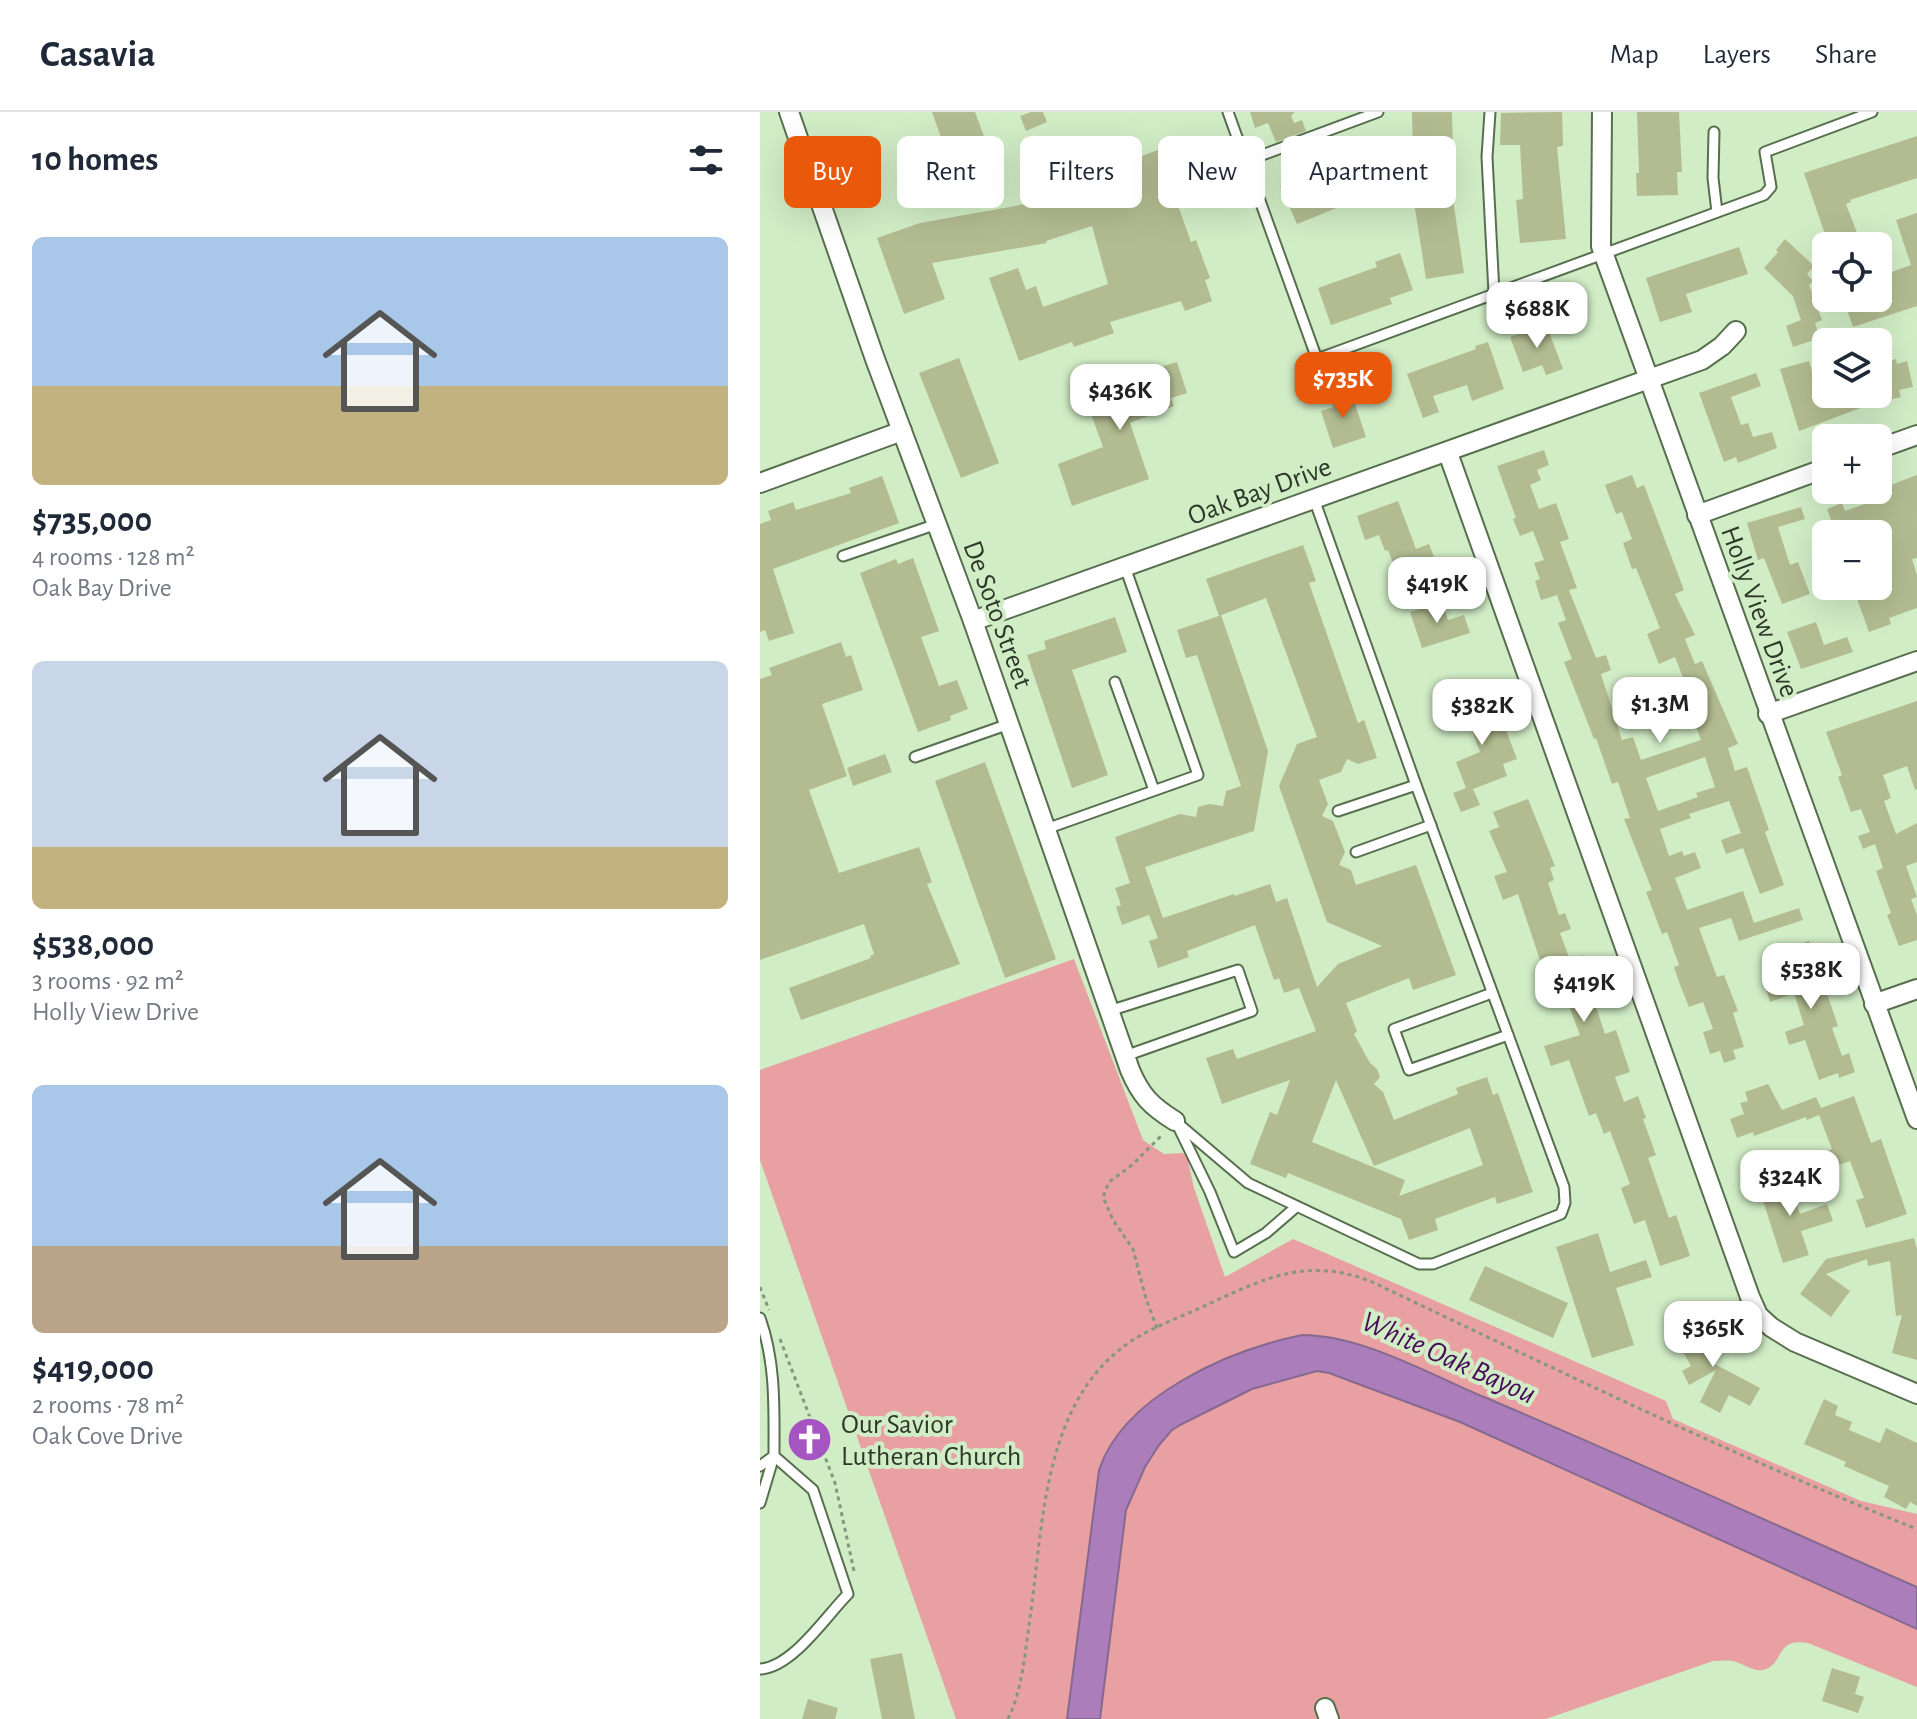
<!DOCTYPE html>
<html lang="en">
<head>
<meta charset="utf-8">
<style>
  body { margin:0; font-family:"Alegreya Sans",sans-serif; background:#f2f2f3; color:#1f2937; height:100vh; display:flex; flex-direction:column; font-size:30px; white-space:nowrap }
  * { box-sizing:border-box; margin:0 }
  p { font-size:26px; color:#747a83 }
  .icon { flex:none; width:44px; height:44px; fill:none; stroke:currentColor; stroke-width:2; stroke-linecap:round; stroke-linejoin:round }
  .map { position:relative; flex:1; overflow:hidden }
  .details { display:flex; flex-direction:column; background:#fff; width:760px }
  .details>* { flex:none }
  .top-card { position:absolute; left:24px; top:24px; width:760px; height:72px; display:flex; gap:16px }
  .fabs { position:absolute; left:1052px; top:120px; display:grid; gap:16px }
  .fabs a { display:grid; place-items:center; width:80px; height:80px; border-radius:12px; background:#fff; box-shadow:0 8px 32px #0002; font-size:40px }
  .price { position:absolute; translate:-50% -68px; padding:0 18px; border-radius:16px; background:#fff; color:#222; font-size:26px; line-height:52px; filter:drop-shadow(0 2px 4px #0008) }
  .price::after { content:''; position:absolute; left:50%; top:48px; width:24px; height:18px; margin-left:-12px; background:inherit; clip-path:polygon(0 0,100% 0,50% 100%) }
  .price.current { background:#ea580c; color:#fff }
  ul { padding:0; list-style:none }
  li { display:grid; align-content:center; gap:16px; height:424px; padding:0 32px }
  li span { display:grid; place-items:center; height:248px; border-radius:12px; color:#555 }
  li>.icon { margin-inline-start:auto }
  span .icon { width:144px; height:144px; fill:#fffc; stroke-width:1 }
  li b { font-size:34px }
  h2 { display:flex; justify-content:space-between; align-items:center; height:96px; padding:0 32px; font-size:34px }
  .tag { padding:0 28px; border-radius:12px; background:#fff; box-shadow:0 8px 32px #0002; font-size:28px; line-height:72px }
  .tag.current { background:#ea580c; color:#fff }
  header { display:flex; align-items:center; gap:48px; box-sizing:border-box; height:112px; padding:0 40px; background:#fff; border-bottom:2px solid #e0e1e3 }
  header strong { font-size:38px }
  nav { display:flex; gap:44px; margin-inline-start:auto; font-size:28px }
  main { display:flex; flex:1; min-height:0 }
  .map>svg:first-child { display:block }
  .green { fill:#e8a0a2 }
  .water { fill:#ab7ebb; stroke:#85698f; stroke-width:2 }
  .building { fill:#b3bc91; fill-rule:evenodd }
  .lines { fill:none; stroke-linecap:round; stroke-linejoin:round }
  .service-casing { stroke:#576f4e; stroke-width:13 }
  .minor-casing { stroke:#576f4e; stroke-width:22 }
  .path { stroke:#84987c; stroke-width:3; stroke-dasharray:4 4; stroke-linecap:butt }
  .service { stroke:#fff; stroke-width:9 }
  .minor { stroke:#fff; stroke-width:18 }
  .labels { text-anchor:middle; stroke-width:8; stroke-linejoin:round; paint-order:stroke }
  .street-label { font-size:28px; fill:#2d3829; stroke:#d1edc6 }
  .poi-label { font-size:28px; fill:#2d3829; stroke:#d1edc6; text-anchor:start }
  .water-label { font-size:30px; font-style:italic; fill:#480d5a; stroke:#d1edc6 }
</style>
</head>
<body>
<header>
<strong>Casavia</strong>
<nav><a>Map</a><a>Layers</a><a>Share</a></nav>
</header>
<main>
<section class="details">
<h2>10 homes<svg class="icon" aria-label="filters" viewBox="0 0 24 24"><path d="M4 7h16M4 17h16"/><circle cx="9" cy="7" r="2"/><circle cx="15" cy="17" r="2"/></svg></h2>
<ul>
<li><span style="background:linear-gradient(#a9c7e8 60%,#c2b280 0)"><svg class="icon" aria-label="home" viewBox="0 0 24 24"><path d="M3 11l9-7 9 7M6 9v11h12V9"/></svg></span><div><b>$735,000</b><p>4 rooms · 128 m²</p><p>Oak Bay Drive</p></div></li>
<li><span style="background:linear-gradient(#c9d6e8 75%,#c2b280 0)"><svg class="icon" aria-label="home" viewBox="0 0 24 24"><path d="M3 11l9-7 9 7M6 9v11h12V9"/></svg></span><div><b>$538,000</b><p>3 rooms · 92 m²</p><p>Holly View Drive</p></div></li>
<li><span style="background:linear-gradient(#a9c7e8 65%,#b9a48a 0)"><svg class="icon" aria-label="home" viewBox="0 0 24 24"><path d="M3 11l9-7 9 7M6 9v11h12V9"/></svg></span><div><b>$419,000</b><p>2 rooms · 78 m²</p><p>Oak Cove Drive</p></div></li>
</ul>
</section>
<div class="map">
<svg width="1157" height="1607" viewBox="0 0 1157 1607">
  <rect width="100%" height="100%" fill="#d1edc6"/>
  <path class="green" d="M314 847 383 1028 404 1042 422 1041 427 1044 434 1076 465 1165 533 1127 906 1289 913 1307 1101 1389 1157 1402V1575L1048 1531C1014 1525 1025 1553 1003 1558 993 1560 982 1551 973 1549 966 1548 960 1549 953 1549L786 1607H196L0 1048V958Z"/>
  <path class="water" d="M542 1223C602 1223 669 1262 724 1285 869 1346 1013 1412 1157 1475V1517L700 1310 569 1261 557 1259 492 1277 422 1312 412 1318 399 1333 385 1355 366 1398 340 1607H307L339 1358C364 1283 470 1238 542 1223Z"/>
  <g class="building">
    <path d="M172 0H215L229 38 190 51Z"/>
    <path d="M271 0H283L287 10 266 19 260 4Z"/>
    <path d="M490 0H535L531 4 534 11 542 8 546 19 516 30 508 11 495 16Z"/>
    <path d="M652 0H692L693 41H686L704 161 666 167 654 90Z"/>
    <path d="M802 0 803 34 797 35 806 127 760 131 756 88 763 87 760 33H740L741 1Z"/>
    <path d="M877 0H919L922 60H917L918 83 877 84 876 61H879Z"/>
    <path d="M1157 24V66L1090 88 1091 90 1086 92 1102 134H1069L1044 61Z"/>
    <path d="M627 31 643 69 537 112 520 74Z"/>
    <path d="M398 38 402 48 407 47 422 86 416 88 431 130 436 128 450 166 445 168 452 189 425 199 421 189 350 210 354 221 314 235 312 230 259 249 229 166 258 156 266 178 276 174 283 195 348 172 332 114 286 129 287 131 172 151 185 187 144 202 117 126 160 111 288 88 286 82 374 55 371 48Z"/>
    <path d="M1157 101V194L1093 215 1083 186H1118V165L1151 153 1136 108Z"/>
    <path d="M1025 127 1054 154 1047 162 1053 169 1049 173 1062 208 1055 211 1060 226 1033 235 1026 214 1041 208 1033 184 1004 156 1018 140 1016 138Z"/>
    <path d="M979 135 988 162 926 182 932 200 900 210 886 166Z"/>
    <path d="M640 141 653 178 630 186 632 192 571 213 558 176 617 155 615 150Z"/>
    <path d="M786 212 803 257 786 263 782 253 763 260 750 225Z"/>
    <path d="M728 230 744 277 712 289 707 273 673 284 679 300 663 306 647 262 716 237 715 234Z"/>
    <path d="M199 246 239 351 201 366 159 261Z"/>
    <path d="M1136 247 1137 252 1147 249 1153 275 1139 278 1141 285 1106 294 1039 319 1020 257 1049 249 1059 282H1124L1118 252Z"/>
    <path d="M417 250 427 281 411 286 414 294 370 311 389 367 312 394 298 352 343 335 323 280 376 260 377 262Z"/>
    <path d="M996 261 1001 274 971 285 981 313 988 311 993 325 1012 320 1017 336 978 351 976 345 964 350 939 281Z"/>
    <path d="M590 277 606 325 573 336 561 299 574 295 570 283Z"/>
    <path d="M784 338 789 353 777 358 781 368 770 373 779 397 796 391 809 427 800 430 817 476 809 478 836 546 846 543 851 558 841 562 862 628 873 625 881 648 941 628 932 604 937 602 915 545 899 552 887 522 900 516 876 456 872 457 863 431 872 427 862 400 856 402 845 373 872 363 877 376 884 373 924 478 915 482 935 523 925 527 935 552 942 549 978 632 968 636 975 659 987 655 1009 718 1005 720 1024 773 1000 782 983 736 966 742 961 728 981 721 969 689 929 702 931 706 900 717 909 744 922 739 924 744 935 740 941 756 915 766 927 798 983 779 994 811 1039 796 1043 808 979 829 971 806 939 816 957 865 964 863 978 899 973 901 984 935 973 938 976 947 964 951 960 939 950 942 943 920 953 917 943 890 929 895 919 870 914 855 919 853 907 820 902 822 886 780 892 778 864 707 870 706 858 670 852 672 836 626 834 627 804 550 812 547 798 511 806 508 797 483 781 488 775 469 780 467 774 451 784 448 773 419 760 424 753 407 756 406 737 354ZM945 645 955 675 936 681 938 685 898 699 886 666Z"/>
    <path d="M1157 363V446L1152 447 1157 463V496L1129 506 1131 512 1109 520 1095 481 1132 467 1124 440 1121 441 1118 432V422H1076L1067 397 1082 391 1085 399 1113 389 1110 381Z"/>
    <path d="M122 364 139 411 13 457 34 521 9 529 5 518 0 520V412L11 408 8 399 33 390 36 398 91 381 89 376Z"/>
    <path d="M638 389 656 437 669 432 677 453 681 452 685 464 644 479 628 438 625 439 619 423 605 428 597 404Z"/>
    <path d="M1041 395 1045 407 1018 415 1030 453 1038 450 1050 482 1022 492 1004 446 998 448 987 411Z"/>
    <path d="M543 433 556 469 549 471 598 611 604 608 617 646 598 652 587 647 581 660 559 668 568 692 562 704 573 709 585 740 579 753 591 758 596 773 656 753 696 863 653 878 649 866 586 891 597 919 594 922 610 951 617 957 620 965 614 972 623 980 634 1008 698 982 696 976 727 965 733 983 738 981 773 1080 737 1092 735 1085 675 1107 678 1118 649 1128 641 1107 528 1061 526 1066 490 1052 510 1000 517 1003 530 968 462 992 446 946 473 937 477 947 556 919 539 876 524 881 519 866 514 868 495 813 427 839 429 845 398 856 389 829 398 826 389 803 362 813 356 795 361 793 355 776 370 771 355 725 420 702 436 705 438 695 449 692 463 694 466 679 481 674 437 543 426 546 417 518 459 504 446 467ZM506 486 557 625 537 632 519 674 567 810 622 834 578 852 557 875 527 786 516 790 510 772 475 784 474 782 403 806 385 755 494 719 508 639 461 503 459 504ZM576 968 614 1054 710 1016 723 1053 639 1084 645 1068 552 1030Z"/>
    <path d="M153 446 179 519 161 525 179 574 197 568 208 597 190 604 191 608 158 620 100 461 136 447 138 452Z"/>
    <path d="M682 490 688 508 704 503 710 521 662 536 650 500Z"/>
    <path d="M355 505 367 540 312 558 348 663 312 676 267 543 286 537 284 529Z"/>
    <path d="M1056 510 1064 533 1087 525 1093 540 1041 557 1027 520Z"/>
    <path d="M81 530 86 545 91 543 103 578 62 592 87 664 49 678 79 761 159 735 172 770 167 772 200 852 41 908 29 876 111 846 110 844 114 842 104 812 0 848V567L12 563 9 556Z"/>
    <path d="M731 579 757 647 743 652 747 664 713 677 720 693 701 700 693 681 706 676 696 650 720 640 708 607 695 612 688 595Z"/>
    <path d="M1157 589V677L1155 678 1147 654 1123 663 1131 686 1124 689 1136 722 1157 711V750L1146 754 1157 785 1151 787 1157 803V828L1139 834 1127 803 1131 801 1116 759 1123 756 1115 732 1103 737 1098 724 1110 720 1101 697 1091 700 1078 665 1082 663 1066 620Z"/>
    <path d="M125 642 132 660 93 674 87 656Z"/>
    <path d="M225 650 296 847 245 866 175 669Z"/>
    <path d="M768 687 795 754 790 756 794 768 788 771 799 803 805 801 811 817 800 821 810 848 823 843 834 871 837 870 845 891 836 895 845 922 856 918 870 960 855 965 864 990 878 984 886 1006 883 1007 896 1043 888 1046 909 1106 916 1103 930 1144 900 1154 885 1108 874 1112 861 1076 870 1072 850 1019 844 1022 836 1001 829 1004 809 948 791 954 784 934 820 923 800 870 789 875 758 782 743 788 734 764 747 760 729 719 739 715 733 700Z"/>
    <path d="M1049 829 1078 914 1072 916 1082 944 1089 941 1095 960 1079 966 1078 961 1059 968 1045 928 1029 933 1025 920 1044 913 1034 881 1010 890 1005 873 1025 866 1016 841Z"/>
    <path d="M1008 972 1022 998 1056 985 1061 996 1094 984 1111 1031 1121 1027 1147 1102 1106 1116 1096 1088 1104 1086 1090 1049 1068 1057 1062 1041 1072 1037 1059 1003 1047 1008 1046 1005 994 1024 993 1020 977 1026 970 1007 984 1002 980 991 988 989 985 980Z"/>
    <path d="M1026 1063 1040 1102 1067 1092 1073 1109 1041 1119 1049 1143 1023 1151 998 1073Z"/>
    <path d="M838 1121 850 1160 886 1148 892 1165 856 1176 874 1233 832 1246 796 1135Z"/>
    <path d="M1154 1126 1157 1137V1248L1132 1241 1142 1203 1136 1204 1130 1149 1108 1154 1107 1147 1066 1162 1090 1179 1071 1205 1040 1182 1066 1147Z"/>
    <path d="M725 1154 808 1191 793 1226 709 1188Z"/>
    <path d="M945 1212 950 1221 959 1216 967 1232 959 1236 962 1242 949 1249 1000 1276 990 1294 969 1283 960 1301 940 1290 956 1258 929 1273 922 1259 931 1254 916 1227Z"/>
    <path d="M1064 1287 1078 1294 1075 1303 1092 1310 1089 1318 1120 1331 1126 1316 1157 1331V1394L1150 1390 1146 1397 1124 1385 1129 1374 1084 1354 1086 1350 1044 1332Z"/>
    <path d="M142 1541 155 1607H122L110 1547Z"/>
    <path d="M1072 1556 1100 1565 1095 1582 1104 1585 1098 1601 1062 1589Z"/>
    <path d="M48 1587 78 1596 75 1607H42Z"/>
  </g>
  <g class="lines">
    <defs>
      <g id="service">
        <path d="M468 0 557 247 1004 83 1011 75 1005 40 1112 0"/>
        <path d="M730 0 727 45 734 181"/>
        <path d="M954 20 953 66 957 100"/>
        <path d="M486 49 618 0"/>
        <path d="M83 444 177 412"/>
        <path d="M355 570 394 678"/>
        <path d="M155 645 249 612"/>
        <path d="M578 699 656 673"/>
        <path d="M286 717 438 663 365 455"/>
        <path d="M596 740 671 713"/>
        <path d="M732 881 634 917 649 958 748 923"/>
        <path d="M349 899 478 858 492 899 365 944"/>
        <path d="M415 1009 488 1071 659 1152H673L801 1102 805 1091 804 1075 656 673 554 387"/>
        <path d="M417 1012 450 1080 474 1140 506 1121 536 1095"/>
        <path d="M0 1206C16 1251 14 1296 14 1344L53 1378 88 1482C66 1504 32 1556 0 1557"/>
        <path d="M0 1354 14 1344"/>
        <path d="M0 1391 14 1344"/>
      </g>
      <g id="minor">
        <path d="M29 0 115 247 213 509 370 958C381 984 391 994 415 1009"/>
        <path d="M842 0 841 134 844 143 1157 1007"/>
        <path d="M1118 337 1157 323"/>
        <path d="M688 341 990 1185 998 1203 1011 1215 1035 1230 1157 1282"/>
        <path d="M0 371 142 319"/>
        <path d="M937 403 1066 356"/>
        <path d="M213 509 942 248 962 234 976 219"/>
        <path d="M1008 602 1157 549"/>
        <path d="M1114 892 1157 877"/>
        <path d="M565 1596 569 1607"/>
      </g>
    </defs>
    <use href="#service" class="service-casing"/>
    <use href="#minor" class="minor-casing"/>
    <g class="path">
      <path d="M0 1175 9 1198"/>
      <path d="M397 1216 386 1187 373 1137 353 1108 343 1085 349 1070 372 1053 403 1022"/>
      <path d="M20 1227 75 1371 94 1459"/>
      <path d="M248 1607C263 1576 265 1540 270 1506 284 1409 282 1285 376 1226 400 1212 428 1202 453 1190 509 1164 549 1146 610 1169 791 1255 971 1343 1157 1417"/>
    </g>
    <use href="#service" class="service"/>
    <use href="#minor" class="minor"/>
  </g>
  <defs>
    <symbol id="church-disc" viewBox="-11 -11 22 22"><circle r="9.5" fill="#a754c3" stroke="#d1edc6"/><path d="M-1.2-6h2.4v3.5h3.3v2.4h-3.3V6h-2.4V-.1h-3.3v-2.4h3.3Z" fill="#fff"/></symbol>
  </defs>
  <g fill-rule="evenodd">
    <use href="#church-disc" x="24" y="1302" width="51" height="51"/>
  </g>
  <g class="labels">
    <g class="street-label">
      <text transform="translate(499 378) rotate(-20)" y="10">Oak Bay Drive</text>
      <text transform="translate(1001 499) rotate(70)" y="10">Holly View Drive</text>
      <text transform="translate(239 502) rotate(70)" y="10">De Soto Street</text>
    </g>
    <g class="poi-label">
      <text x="81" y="1321">Our Savior<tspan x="81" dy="32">Lutheran Church</tspan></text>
    </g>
    <g class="water-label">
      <text transform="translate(689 1245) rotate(24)" y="10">White Oak Bayou</text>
    </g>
  </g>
</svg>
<div class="fabs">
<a><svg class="icon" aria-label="locate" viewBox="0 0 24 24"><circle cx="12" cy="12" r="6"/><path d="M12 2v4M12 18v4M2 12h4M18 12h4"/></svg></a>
<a><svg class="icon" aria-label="layers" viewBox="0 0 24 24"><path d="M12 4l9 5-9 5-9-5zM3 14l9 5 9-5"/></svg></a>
<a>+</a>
<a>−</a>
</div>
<b class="price" style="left:777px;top:238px">$688K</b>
<b class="price current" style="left:583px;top:308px">$735K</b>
<b class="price" style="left:360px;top:320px">$436K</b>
<b class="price" style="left:677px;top:513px">$419K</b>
<b class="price" style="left:900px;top:633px">$1.3M</b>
<b class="price" style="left:722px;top:635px">$382K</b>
<b class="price" style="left:1051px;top:899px">$538K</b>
<b class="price" style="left:824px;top:912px">$419K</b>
<b class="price" style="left:1030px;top:1106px">$324K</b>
<b class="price" style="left:953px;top:1257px">$365K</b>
<div class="top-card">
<a class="tag current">Buy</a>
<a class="tag">Rent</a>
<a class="tag">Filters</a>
<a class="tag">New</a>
<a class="tag">Apartment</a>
</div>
</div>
</main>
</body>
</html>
